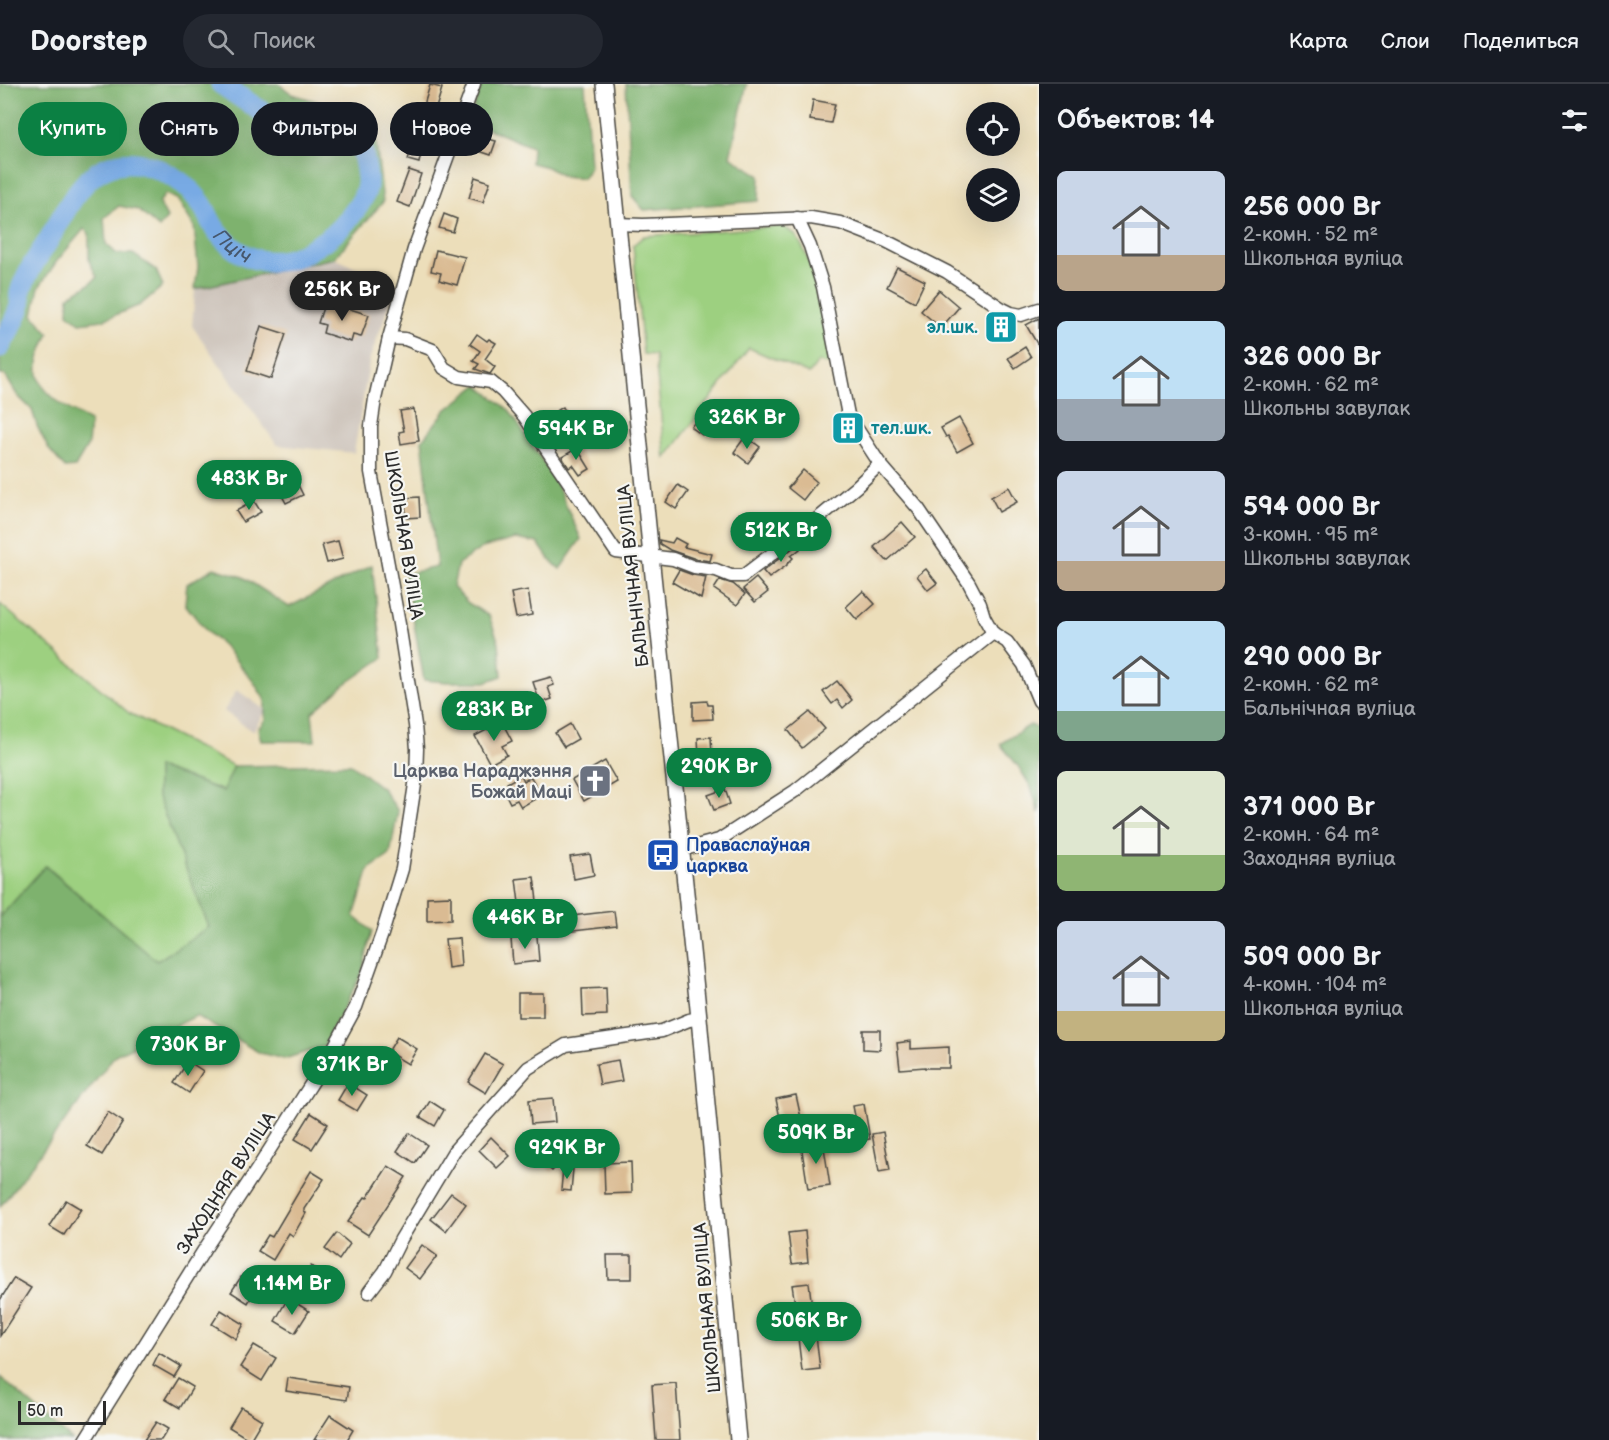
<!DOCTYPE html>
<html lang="ru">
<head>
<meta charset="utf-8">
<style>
  body { margin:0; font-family:"Balsamiq Sans",sans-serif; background:#242831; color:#f1f3f6; height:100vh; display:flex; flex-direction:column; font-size:22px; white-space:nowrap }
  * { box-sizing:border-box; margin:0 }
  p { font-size:20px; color:#9ea1a6 }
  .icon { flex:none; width:33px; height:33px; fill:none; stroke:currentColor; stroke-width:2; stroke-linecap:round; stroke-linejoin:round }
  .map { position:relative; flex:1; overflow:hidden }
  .panel { display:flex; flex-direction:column; background:#171b24; width:570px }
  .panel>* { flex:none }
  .banner { position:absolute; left:18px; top:18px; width:570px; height:54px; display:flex; gap:12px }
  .controls { position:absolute; left:966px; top:18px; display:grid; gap:12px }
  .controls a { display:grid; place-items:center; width:54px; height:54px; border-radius:50%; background:#171b24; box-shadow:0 6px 24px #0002; font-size:30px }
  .scale { position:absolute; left:18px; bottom:15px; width:88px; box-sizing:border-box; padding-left:6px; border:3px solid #2b2b2b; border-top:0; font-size:16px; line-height:21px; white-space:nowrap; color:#2b2b2b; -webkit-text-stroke:4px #f6f6f2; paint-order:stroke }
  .price { position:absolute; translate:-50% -51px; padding:0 14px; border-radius:21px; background:#0b8043; color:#fff; font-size:20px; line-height:39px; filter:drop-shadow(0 2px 3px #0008) }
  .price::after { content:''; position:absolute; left:50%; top:36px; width:18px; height:14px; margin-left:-9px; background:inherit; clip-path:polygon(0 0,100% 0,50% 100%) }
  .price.active { background:#222; color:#fff }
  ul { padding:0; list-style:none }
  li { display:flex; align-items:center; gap:18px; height:150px; padding:0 18px }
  li span { display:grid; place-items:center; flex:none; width:168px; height:120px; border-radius:9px; color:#555 }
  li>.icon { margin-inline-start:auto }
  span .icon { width:72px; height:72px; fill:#fffc; stroke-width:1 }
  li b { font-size:26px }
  h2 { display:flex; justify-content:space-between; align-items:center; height:72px; padding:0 18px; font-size:26px }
  .pill { padding:0 21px; border-radius:27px; background:#171b24; box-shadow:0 6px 24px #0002; font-size:21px; line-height:54px }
  .pill.active { background:#0b8043; color:#fff }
  header { display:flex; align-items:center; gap:36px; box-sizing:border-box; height:84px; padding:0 30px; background:#171b24; border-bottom:2px solid #363941 }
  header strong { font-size:28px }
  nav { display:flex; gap:33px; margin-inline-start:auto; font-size:21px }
  .search { width:420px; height:54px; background:#242831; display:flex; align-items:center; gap:15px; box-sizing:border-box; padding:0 21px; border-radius:33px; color:#9ea1a6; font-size:22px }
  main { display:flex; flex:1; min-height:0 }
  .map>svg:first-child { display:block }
  .industrial { fill:#ccc2b9 }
  .green { fill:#9dd080; stroke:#647e56; stroke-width:1.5 }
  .forest { fill:#7eb26e; stroke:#546e4c; stroke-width:1.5 }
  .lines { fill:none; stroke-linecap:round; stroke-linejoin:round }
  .river { stroke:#78aae4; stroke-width:21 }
  .building { fill:#dabb93 }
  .minor-casing { stroke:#484640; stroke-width:15 }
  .tertiary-casing { stroke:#484640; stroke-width:18 }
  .minor { stroke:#fff; stroke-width:12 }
  .tertiary { stroke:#fff; stroke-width:15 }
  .labels { text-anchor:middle; stroke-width:4.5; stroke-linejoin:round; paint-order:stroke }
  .culture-label { font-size:18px; font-weight:bold; fill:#0d838f; stroke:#f6f6f2; text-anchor:end }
  .street-label { font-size:18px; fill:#2b2b2b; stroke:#f6f6f2 }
  .worship-label { font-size:18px; font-weight:bold; fill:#5b616d; stroke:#f6f6f2; text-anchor:end }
  .transit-label { font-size:18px; font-weight:bold; fill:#164399; stroke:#f6f6f2; text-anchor:start }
  .water-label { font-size:20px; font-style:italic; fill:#46576c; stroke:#f6f6f2 }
</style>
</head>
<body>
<header>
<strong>Doorstep</strong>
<div class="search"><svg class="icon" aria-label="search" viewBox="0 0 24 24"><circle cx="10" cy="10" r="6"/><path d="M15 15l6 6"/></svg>Поиск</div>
<nav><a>Карта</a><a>Слои</a><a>Поделиться</a></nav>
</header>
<main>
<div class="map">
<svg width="1039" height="1356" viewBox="0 0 1039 1356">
  <rect width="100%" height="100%" fill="#f6f6f2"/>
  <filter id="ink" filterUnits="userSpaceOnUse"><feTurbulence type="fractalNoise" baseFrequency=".0167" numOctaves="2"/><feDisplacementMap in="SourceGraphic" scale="12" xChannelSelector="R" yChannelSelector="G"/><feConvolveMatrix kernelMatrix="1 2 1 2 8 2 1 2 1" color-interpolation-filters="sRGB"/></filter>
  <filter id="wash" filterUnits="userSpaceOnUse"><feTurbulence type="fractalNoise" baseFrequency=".008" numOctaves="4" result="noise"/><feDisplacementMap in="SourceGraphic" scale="24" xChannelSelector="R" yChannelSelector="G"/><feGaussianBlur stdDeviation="1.35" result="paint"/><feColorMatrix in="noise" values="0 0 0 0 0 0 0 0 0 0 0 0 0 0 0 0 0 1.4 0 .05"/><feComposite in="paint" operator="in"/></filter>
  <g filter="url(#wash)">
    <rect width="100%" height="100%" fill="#ecdeba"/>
    <g class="industrial">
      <path d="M334 174 397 201 370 274 354 369 277 361 192 242 195 205Z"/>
      <path d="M237 606 265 626 253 648 224 627Z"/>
    </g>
    <g class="green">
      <path d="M783 142C786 145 791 147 794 150 814 171 828 251 835 281L818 278 809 290 749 264 665 375 655 271 643 270 633 161 644 152Z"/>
      <path d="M0 520 129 629 234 682 224 707 157 683V711L209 843 157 878 46 782 0 833Z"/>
    </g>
    <g class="forest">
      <path d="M0 0H279L292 10 373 34 383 118 334 174 195 205 198 183 194 142 177 115 165 110 159 119 167 134 159 144 138 126 119 122 104 134 106 160 117 170H133L156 186 163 202 140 221 103 236 80 239 68 229 69 212 91 199 97 193 89 177V149L84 145 57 177 39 203 33 231 49 249C44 262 36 275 38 290 41 311 73 328 90 337L88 361 75 383 65 384 48 364 37 342 32 326 17 311 5 291H0Z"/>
      <path d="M482 0H585L590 82 583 94 563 92 547 83 531 79 532 63 469 37Z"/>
      <path d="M626 0H747L730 72 760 92 759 117 644 126 632 112Z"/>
      <path d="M478 301 509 326 555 396 581 455 560 485 549 475 538 459 515 455 482 464 458 480 453 503 468 519 489 532 499 559 502 592 485 598H447L424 596 405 490 437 483 422 356 446 326Z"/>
      <path d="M372 481 383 574 344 601 312 629 315 657H261L258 645 265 636V616L253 597 223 561 207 548 185 520 187 500 214 484 243 493 289 523Z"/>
      <path d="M1030 641 1039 644V729L1031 703 1018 682 1000 660Z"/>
      <path d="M351 680 383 705 398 727 390 771 369 785 354 832 372 847 362 889 323 963 284 975 260 969 196 932 115 971 0 1123V833L45 782 157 877 209 843 157 711V683L223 707 234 682Z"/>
      <path d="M0 1293 72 1356H0Z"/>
    </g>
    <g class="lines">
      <path class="river" id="s1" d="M0 263C7 250 16 236 20 222 21 218 19 213 20 209 21 205 23 200 25 196 30 183 40 170 48 157 60 137 71 113 87 97 94 90 101 85 110 82 142 70 182 93 201 119 206 126 209 135 214 143 237 176 272 188 308 167 314 163 321 159 327 155 341 145 365 119 367 101 368 92 365 80 363 70 360 59 358 49 348 43 331 33 310 49 291 42 269 35 241 13 221 0"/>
    </g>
    <g id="blocks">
      <g class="building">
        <path d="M430 1 442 4 436 24 424 21Z"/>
        <path d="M813 16 835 20 831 39 810 36Z"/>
        <path d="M480 53 496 57 491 71 476 66Z"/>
        <path d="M413 57 423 60 419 79 408 76Z"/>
        <path d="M409 86 421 90 410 123 397 118Z"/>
        <path d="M475 93 490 98 483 118 469 114Z"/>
        <path d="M444 130 457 135 453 148 439 144Z"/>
        <path d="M436 166 465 173 457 201 439 196 441 189 431 187Z"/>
        <path d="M897 183 925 197 915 218 887 203Z"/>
        <path d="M939 206 959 223 941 244 921 227Z"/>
        <path d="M325 217 369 231 361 253 353 251 351 258 323 249 325 241 318 239Z"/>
        <path d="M1039 234V263L1026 241Z"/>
        <path d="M261 242 286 250 271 295 247 287Z"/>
        <path d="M477 250 487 257 489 255 496 259 485 275 495 283 490 290 475 285 479 280 473 277 480 267 470 260Z"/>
        <path d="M1025 263 1031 273 1015 284 1008 274Z"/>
        <path d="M563 323 572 339 559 346 550 331Z"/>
        <path d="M706 323 716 332 702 351 691 343Z"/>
        <path d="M414 325 419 357 401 360 399 348 404 347 400 327Z"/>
        <path d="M959 334 973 359 957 368 948 352 946 353 941 344Z"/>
        <path d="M745 353 747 355 748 354 760 363 748 379 734 368Z"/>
        <path d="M577 364 590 385 580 391 573 381 569 384 562 373Z"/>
        <path d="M803 386 817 398 803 416 788 404Z"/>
        <path d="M297 399 303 411 286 419 280 408Z"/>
        <path d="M678 401 688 408 676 425 666 418Z"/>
        <path d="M1009 403 1017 418 999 428 991 413Z"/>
        <path d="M419 413 420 433 406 434 405 414Z"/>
        <path d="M254 417 261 428 243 438 236 427Z"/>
        <path d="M902 438 915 453 887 477 874 463Z"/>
        <path d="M675 454 686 460 684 463 712 470 710 477 696 475 670 466 660 460 659 456 672 459Z"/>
        <path d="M338 457 343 475 327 479 322 461Z"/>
        <path d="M797 461 800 465 791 472 793 474 787 480V481L769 494 763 487Z"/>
        <path d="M926 485 937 499 928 506 917 492Z"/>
        <path d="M679 486 693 491 706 493 701 515 672 498Z"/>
        <path d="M756 494 768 508 755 518 743 505Z"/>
        <path d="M720 496 733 500 745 510 737 521 714 505Z"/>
        <path d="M528 506 532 531 516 534 511 509Z"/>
        <path d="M863 507 875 520 857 536 846 523Z"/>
        <path d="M551 593 554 601 548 603 552 615 540 619 533 598Z"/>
        <path d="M837 597 852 616 843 624 837 616 832 620 823 608Z"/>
        <path d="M707 617 708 621H712L713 635 693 636V618Z"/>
        <path d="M810 628 825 645 802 664 788 646Z"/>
        <path d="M502 638 512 657 502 662 507 671 490 680 475 652Z"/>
        <path d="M570 640 578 655 564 663 555 649Z"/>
        <path d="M711 653 712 672 699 673 698 654Z"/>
        <path d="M605 677 617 698 584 717 572 696Z"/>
        <path d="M706 681 708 694 694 697 691 683Z"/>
        <path d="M521 691 524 697 531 693 537 704 531 708 535 715 521 723 517 716 510 719 505 709 511 705 507 699Z"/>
        <path d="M725 705 730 720 714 726 708 711Z"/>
        <path d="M590 770 594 791 574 795 570 773Z"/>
        <path d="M534 793 537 817 519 819 516 795Z"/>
        <path d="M451 812V836L427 837V813Z"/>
        <path d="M614 827 616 842 565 848 563 833Z"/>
        <path d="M537 852 539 877 513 880 511 855Z"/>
        <path d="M459 854 461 882 448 884 445 855Z"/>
        <path d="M606 904 607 931 583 932 582 905Z"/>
        <rect x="518" y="909" width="25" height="24"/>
        <path d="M863 946H880V966L863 965Z"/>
        <path d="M397 953 417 965 408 980 388 968Z"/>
        <path d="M911 957V965L949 963V984H925V983L900 985 897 959Z"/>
        <path d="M485 970 503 980 486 1009 468 998Z"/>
        <path d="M618 976 622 997 600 1001 596 980Z"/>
        <path d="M188 977 203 987 189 1009 174 999Z"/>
        <path d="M348 999 367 1011 357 1027 338 1016Z"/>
        <path d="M796 1011 801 1034 781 1039 776 1015Z"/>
        <path d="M553 1014 555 1038 531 1040 529 1016Z"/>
        <path d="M430 1017 444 1026 435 1042 420 1033Z"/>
        <path d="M864 1020 870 1055 847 1058 846 1049 858 1047 853 1022Z"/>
        <path d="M108 1028 123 1038 102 1071 87 1062Z"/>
        <path d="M311 1029 328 1040 312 1065 295 1055Z"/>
        <path d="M883 1048 890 1086 879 1088 872 1050Z"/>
        <path d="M409 1049 427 1061 415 1079 397 1067Z"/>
        <path d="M491 1053 510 1072 497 1084 479 1066Z"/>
        <path d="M823 1057 830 1102 808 1105 801 1060Z"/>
        <path d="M563 1061 570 1069 552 1087 544 1080Z"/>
        <path d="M631 1078 632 1109 605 1110 604 1079Z"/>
        <path d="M388 1082 406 1093 368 1151 348 1138 365 1113 367 1114Z"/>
        <path d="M563 1084 573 1085 571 1107 561 1106Z"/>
        <path d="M311 1087 324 1095 304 1125V1128L306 1129 293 1152 289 1149 273 1176 258 1167 268 1151 272 1153Z"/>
        <path d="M451 1109 466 1120 446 1147 431 1135Z"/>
        <path d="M66 1116 81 1125 64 1151 49 1142Z"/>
        <path d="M805 1147 808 1178 792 1180 788 1149Z"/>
        <path d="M337 1149 350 1160 339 1176 325 1165Z"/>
        <path d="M422 1161 437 1172 420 1195 405 1184Z"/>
        <path d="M607 1171H632V1195H608Z"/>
        <path d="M311 1182 328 1193 316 1211 300 1200Z"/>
        <path d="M243 1190 259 1200 248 1219 231 1208Z"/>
        <path d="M14 1194 31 1204 0 1252V1216Z"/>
        <path d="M809 1199 813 1231 797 1233 792 1201Z"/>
        <path d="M288 1214 309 1227 295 1249 275 1237Z"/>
        <path d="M221 1226 244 1240 236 1255 212 1240Z"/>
        <path d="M816 1252 820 1285 802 1287 798 1254Z"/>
        <path d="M254 1261 276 1274 262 1297 240 1283Z"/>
        <path d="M159 1269 181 1282 174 1293 153 1281Z"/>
        <path d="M178 1294 193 1303 180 1324 165 1315Z"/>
        <path d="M288 1294 349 1303 347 1316 286 1307Z"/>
        <path d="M676 1299 680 1356H656L652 1301Z"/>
        <path d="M241 1323 262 1336 250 1356 229 1343Z"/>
        <path d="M330 1331 353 1346 347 1356H314Z"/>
        <path d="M156 1338 168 1345 161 1356H144Z"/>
      </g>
    </g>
  </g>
  <g filter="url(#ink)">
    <use href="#blocks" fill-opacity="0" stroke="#484640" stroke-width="1.5"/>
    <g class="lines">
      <defs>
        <g id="minor">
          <path d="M797 134 810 162 823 203 848 331 880 380 918 424 969 499 980 520 984 533 993 549 1007 558 1024 581 1039 617"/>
          <path d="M617 140 643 141 811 134 840 139 886 157 947 188 1001 224 1011 229 1021 231 1039 225"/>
          <path d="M389 254 405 255 433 266 444 284 459 293 491 298 503 308 524 332 616 468 673 475 694 483 716 486 731 492H743L815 437 856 403 880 380"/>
          <path d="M681 766 719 756 795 707 993 549"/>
          <path d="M369 1208 385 1187 401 1155 454 1067 528 984 566 961 662 947 689 936 699 934"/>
          <path d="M85 1356 204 1166 258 1084 332 967 356 923 382 850 402 785 416 694 417 665 415 641 399 540 371 388V342L375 315 389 254 414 165 474 0"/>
        </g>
        <path id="tertiary" d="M604 0 651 472 699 934 738 1356"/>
      </defs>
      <use href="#minor" class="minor-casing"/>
      <use href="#tertiary" class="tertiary-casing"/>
      <use href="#minor" class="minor"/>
      <use href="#tertiary" class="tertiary"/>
    </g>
  </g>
  <defs>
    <symbol id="building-square" viewBox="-11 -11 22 22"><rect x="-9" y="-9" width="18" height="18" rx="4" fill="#0f9aa8" stroke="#f6f6f2"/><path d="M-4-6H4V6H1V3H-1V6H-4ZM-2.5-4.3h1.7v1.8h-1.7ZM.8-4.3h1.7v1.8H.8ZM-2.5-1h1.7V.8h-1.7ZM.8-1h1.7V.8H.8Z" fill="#fff"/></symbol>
    <symbol id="church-square" viewBox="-11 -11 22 22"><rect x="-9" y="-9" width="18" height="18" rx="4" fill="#6b7280" stroke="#f6f6f2"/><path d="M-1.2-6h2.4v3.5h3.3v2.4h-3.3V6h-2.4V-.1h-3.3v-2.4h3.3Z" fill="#fff"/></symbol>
    <symbol id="bus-square" viewBox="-11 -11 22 22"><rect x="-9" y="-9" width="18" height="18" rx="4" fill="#1a4fb4" stroke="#f6f6f2"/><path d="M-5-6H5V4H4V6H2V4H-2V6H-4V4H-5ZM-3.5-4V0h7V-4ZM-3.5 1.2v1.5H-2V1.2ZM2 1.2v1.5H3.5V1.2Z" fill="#fff"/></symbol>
  </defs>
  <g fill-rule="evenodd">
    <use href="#building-square" x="982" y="224" width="38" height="38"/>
    <use href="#building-square" x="829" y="325" width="38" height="38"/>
    <use href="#church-square" x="576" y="678" width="38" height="38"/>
    <use href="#bus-square" x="644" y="752" width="38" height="38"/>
  </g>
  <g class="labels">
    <g class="culture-label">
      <text x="978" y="249">эл.шк.</text>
      <text x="871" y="350" text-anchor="start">тел.шк.</text>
    </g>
    <g class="street-label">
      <text transform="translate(404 451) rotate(81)" y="6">ШКОЛЬНАЯ ВУЛІЦА</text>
      <text transform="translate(633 492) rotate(-96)" y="6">БАЛЬНІЧНАЯ ВУЛІЦА</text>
      <text transform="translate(226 1099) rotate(-57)" y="6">ЗАХОДНЯЯ ВУЛІЦА</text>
      <text transform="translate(707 1224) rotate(-95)" y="6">ШКОЛЬНАЯ ВУЛІЦА</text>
    </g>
    <g class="worship-label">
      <text x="572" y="693">Царква Нараджэння<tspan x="572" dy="21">Божай Маці</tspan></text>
    </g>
    <g class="transit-label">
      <text x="686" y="767">Праваслаўная<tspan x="686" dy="21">царква</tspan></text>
    </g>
    <g class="water-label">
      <text dy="7" stroke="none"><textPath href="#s1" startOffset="376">Пціч</textPath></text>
    </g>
  </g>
</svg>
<div class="controls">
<a><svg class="icon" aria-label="locate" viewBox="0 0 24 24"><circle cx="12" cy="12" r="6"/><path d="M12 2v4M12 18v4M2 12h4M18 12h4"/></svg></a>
<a><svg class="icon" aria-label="layers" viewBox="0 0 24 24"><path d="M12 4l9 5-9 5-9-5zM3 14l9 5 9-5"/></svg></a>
</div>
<div class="scale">50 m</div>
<b class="price active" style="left:342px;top:238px">256K Br</b>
<b class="price" style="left:747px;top:366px">326K Br</b>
<b class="price" style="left:576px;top:377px">594K Br</b>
<b class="price" style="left:249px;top:427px">483K Br</b>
<b class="price" style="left:781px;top:479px">512K Br</b>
<b class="price" style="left:494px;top:658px">283K Br</b>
<b class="price" style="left:719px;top:715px">290K Br</b>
<b class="price" style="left:525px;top:866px">446K Br</b>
<b class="price" style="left:188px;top:993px">730K Br</b>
<b class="price" style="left:352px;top:1013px">371K Br</b>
<b class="price" style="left:816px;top:1081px">509K Br</b>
<b class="price" style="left:567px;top:1096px">929K Br</b>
<b class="price" style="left:292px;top:1232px">1.14M Br</b>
<b class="price" style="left:809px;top:1269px">506K Br</b>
<div class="banner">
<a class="pill active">Купить</a>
<a class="pill">Снять</a>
<a class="pill">Фильтры</a>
<a class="pill">Новое</a>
</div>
</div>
<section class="panel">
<h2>Объектов: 14<svg class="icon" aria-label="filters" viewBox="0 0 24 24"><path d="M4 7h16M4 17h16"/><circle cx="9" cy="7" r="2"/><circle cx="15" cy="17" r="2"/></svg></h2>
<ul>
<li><span style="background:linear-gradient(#c9d6e8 70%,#b9a48a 0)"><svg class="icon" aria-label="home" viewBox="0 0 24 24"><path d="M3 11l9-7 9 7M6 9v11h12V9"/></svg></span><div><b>256 000 Br</b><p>2-комн. · 52 m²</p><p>Школьная вуліца</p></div></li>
<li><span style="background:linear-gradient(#bfe0f5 65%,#9aa5b1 0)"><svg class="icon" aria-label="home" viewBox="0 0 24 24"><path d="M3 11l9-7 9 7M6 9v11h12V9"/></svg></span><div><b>326 000 Br</b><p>2-комн. · 62 m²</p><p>Школьны завулак</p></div></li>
<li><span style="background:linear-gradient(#c9d6e8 75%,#b9a48a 0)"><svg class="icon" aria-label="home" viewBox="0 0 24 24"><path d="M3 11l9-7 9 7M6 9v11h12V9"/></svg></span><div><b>594 000 Br</b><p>3-комн. · 95 m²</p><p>Школьны завулак</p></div></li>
<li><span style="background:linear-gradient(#bfe0f5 75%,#7fa58c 0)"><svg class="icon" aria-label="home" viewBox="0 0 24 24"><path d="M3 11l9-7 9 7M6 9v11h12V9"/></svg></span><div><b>290 000 Br</b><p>2-комн. · 62 m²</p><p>Бальнічная вуліца</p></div></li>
<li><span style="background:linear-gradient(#dfe7d0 70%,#8fb573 0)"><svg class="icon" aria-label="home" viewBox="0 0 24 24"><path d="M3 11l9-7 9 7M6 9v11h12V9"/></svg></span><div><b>371 000 Br</b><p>2-комн. · 64 m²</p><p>Заходняя вуліца</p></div></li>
<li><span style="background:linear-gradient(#c9d6e8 75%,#c2b280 0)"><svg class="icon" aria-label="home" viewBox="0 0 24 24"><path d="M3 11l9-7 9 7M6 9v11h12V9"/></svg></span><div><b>509 000 Br</b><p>4-комн. · 104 m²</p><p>Школьная вуліца</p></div></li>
</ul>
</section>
</main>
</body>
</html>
